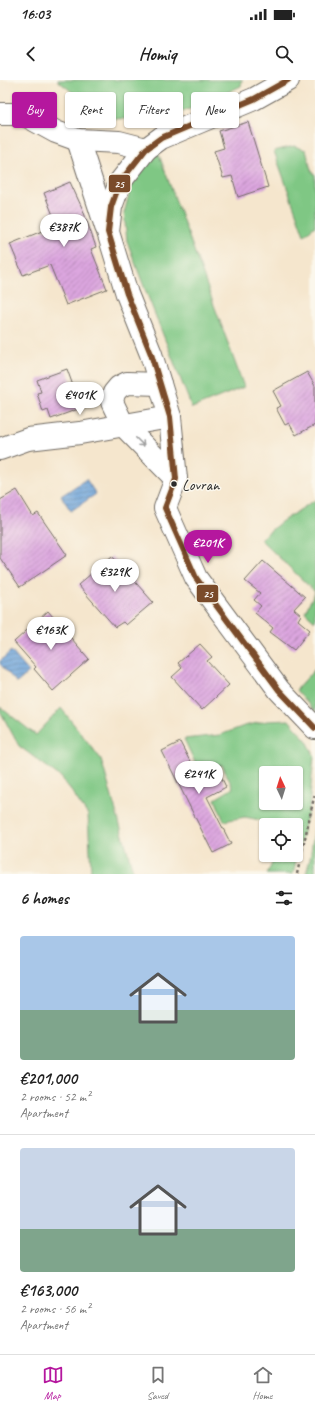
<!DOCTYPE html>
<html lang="en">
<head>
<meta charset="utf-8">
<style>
  body { margin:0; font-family:Caveat,sans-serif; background:#f2f2f2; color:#222; height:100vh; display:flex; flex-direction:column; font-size:15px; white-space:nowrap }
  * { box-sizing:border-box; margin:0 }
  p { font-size:13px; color:#767676 }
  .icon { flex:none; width:22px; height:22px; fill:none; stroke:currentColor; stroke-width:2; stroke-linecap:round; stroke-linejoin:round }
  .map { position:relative; height:794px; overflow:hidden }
  .sheet { display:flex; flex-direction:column; background:#fff; flex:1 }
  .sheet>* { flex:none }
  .hud { position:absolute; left:12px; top:12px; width:291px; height:36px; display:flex; gap:8px }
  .needle { width:26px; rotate:356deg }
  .controls { position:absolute; left:259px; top:686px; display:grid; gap:8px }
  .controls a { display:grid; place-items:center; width:44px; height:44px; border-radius:4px; background:#fff; box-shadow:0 1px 3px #0004; font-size:20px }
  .price { position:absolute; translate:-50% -34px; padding:0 9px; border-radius:14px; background:#fff; color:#222; font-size:13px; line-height:26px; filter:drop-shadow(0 1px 2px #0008) }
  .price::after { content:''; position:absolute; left:50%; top:24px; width:12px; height:9px; margin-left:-6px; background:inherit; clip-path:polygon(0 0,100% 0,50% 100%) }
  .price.on { background:#b5179e; color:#fff }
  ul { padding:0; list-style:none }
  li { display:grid; align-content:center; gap:8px; height:212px; padding:0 20px }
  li+li { border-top:1px solid #e0e0e0 }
  li span { display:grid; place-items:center; height:124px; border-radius:4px; color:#555 }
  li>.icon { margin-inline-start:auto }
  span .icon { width:72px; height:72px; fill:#fffc; stroke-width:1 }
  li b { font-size:17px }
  h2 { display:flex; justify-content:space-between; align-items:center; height:48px; padding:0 20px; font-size:17px }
  .pill { padding:0 14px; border-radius:4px; background:#fff; box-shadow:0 1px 3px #0004; font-size:14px; line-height:36px }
  .pill.on { background:#b5179e; color:#fff }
  .status { display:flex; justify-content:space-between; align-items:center; height:28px; padding:0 20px; background:#fff; direction:ltr }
  .status svg { height:11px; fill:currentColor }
  header { display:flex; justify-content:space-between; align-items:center; height:52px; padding:0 20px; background:#fff; font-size:18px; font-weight:800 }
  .dock { display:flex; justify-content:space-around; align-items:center; height:56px; border-top:1px solid #e0e0e0; background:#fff; font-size:11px; color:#767676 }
  .dock a { display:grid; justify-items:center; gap:2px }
  .dock .on { color:#b5179e }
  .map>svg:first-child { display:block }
  .grass { fill:#7fc784; stroke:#557958; fill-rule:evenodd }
  .water { fill:url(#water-rules); stroke:#4b6682 }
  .building { fill:url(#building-hatch) }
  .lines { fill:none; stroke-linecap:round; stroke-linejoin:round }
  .minor-casing { stroke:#726c64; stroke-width:24 }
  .path { stroke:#726c64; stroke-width:2.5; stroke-dasharray:3 3; stroke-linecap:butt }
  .minor { stroke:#fff; stroke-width:22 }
  .bus-1-casing { stroke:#fbf7ec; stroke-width:9 }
  .bus-1 { stroke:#7a4b2a; stroke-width:6 }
  .oneway { stroke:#a0a0a0 }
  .bus-dot { fill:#2b2b2b; stroke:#fbf7ec; stroke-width:1.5 }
  .labels { text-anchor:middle; stroke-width:3; stroke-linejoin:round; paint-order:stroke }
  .bus-label { font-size:16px; fill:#2b2b2b; stroke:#fbf7ec; text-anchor:start }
  .line-badge { stroke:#fbf7ec; stroke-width:1.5 }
  .badge-label { font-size:11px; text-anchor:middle; font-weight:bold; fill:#fff }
</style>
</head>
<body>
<div class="status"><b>16:03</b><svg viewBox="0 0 49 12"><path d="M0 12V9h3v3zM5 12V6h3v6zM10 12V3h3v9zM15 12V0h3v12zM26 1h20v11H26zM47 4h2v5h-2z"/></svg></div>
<header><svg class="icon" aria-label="back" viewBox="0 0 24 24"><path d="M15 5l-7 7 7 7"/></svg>Homiq<svg class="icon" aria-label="search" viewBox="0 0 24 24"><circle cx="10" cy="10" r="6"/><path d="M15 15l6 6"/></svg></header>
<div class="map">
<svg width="315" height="794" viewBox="0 0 315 794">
  <defs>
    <pattern id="water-rules" width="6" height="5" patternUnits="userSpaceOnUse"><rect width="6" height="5" fill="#6ba1d8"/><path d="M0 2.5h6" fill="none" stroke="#5883af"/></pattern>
    <pattern id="building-hatch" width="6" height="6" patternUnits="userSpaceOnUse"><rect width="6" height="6" fill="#dca6df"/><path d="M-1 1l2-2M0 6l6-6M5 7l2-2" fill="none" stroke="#b387b5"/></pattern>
  </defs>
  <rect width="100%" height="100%" fill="#fbf7ec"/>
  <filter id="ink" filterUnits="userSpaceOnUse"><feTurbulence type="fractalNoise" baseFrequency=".025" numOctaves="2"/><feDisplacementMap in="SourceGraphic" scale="8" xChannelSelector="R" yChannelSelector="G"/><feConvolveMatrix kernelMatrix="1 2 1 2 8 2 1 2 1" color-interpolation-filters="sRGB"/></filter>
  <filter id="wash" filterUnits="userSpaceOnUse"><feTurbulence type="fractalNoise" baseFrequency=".012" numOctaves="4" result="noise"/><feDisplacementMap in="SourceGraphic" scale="16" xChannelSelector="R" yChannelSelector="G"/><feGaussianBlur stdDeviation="0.9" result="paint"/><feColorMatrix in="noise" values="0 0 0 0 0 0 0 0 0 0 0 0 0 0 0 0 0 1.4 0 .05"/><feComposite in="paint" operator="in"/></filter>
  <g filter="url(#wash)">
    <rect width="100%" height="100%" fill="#f5e6cd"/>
    <g class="grass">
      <path d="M57 0H242L241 6 196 27 153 40 101 38 86 23Z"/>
      <path d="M294 66 306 70 311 90 315 95V146L304 155 274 71Z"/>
      <path d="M158 72 244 307 192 328 143 204 127 161 124 133 132 103 143 86Z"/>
      <path d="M315 420V541L305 532 315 512 260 459 281 442Z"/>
      <path d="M315 589V632L296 610Z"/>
      <path d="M0 627 36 655 61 628 101 679 134 794H89L91 790 88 735 62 698 19 666 0 631Z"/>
      <path d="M289 640 307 661 314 675 309 727 293 794H267L276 775H296V745H266V750L260 740 245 737 224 741 215 719 233 708 222 685 200 693 184 659 220 655 244 646 267 641ZM266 693H296V723H266Z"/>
      <path d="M315 743V794H306L310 779Z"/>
    </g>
    <g class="water">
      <path d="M86 399 96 414 71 431 61 416Z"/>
      <path d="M11 571 29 592 17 603 0 584V581Z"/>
    </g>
    <g id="blocks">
      <g class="building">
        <path d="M248 42 268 107 238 117 232 96 223 98 214 71 224 68 219 51Z"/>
        <path d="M70 102 83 130 96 167 91 169 107 209 66 225 50 185 23 195 10 164 57 145 44 113Z"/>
        <path d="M67 289 81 328 51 339 48 330 43 332 37 313 41 312 37 300Z"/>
        <path d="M307 292 315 306V345L296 355 289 343 285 345 276 328 281 326 273 311Z"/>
        <path d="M17 410 33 436 38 433 67 475 20 507 0 478V420Z"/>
        <path d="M112 476 153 522 126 545 123 542 115 547 78 505Z"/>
        <path d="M263 481 305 517 294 529 301 535 298 540 310 550 294 570 270 552 273 548 255 533 261 526 254 520 260 513 245 501Z"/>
        <path d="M48 531 89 579 53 611 34 589 36 587 14 562Z"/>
        <path d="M200 564 212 577 207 581 229 605 202 630 172 597 182 588 178 583Z"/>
        <path d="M180 662 199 699 218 690 226 707 207 717 231 764 213 773 162 671Z"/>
      </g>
    </g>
  </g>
  <g filter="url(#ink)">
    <use href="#blocks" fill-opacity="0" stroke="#726c64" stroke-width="1"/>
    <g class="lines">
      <defs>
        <g id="minor">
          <path d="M288 0 254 19 161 58 146 69 120 102 111 127 108 152 127 214 151 274 170 337 176 399 165 428 196 498 279 610 315 648"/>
          <path d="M0 34H23L56 52 78 60 119 62 146 69"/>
          <path d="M78 60 106 147"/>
          <path d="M160 304 127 303 119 307 114 313 112 322 123 345 176 399"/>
          <path d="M0 369 28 359 80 353 170 337"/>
        </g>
      </defs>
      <use href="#minor" class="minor-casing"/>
      <path class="path" d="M297 794 315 713"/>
      <use href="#minor" class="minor"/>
      <defs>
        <path id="bus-1" d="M288 0 254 19 161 58 146 69 120 102 111 127 108 152 127 214 151 274 170 337 176 399 165 428 196 498 279 610 315 648"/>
      </defs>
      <use href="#bus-1" class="bus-1-casing"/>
      <use href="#bus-1" class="bus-1"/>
    </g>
    <defs><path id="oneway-shaft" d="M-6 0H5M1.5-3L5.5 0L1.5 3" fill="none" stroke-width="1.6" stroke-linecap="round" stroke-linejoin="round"/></defs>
    <use class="oneway" href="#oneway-shaft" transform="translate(140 362) rotate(45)"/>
  </g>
  <circle class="bus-dot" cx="174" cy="404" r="3.5"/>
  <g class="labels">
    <g class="bus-label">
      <text x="182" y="410">Lovran</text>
    </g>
  </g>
  <g class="line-badge">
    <rect x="108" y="94" width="23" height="19" rx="4" fill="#7a4b2a"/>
    <rect x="196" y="504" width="23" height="19" rx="4" fill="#7a4b2a"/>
  </g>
  <g class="badge-label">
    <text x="119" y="108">25</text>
    <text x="208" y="518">25</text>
  </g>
</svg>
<div class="controls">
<a><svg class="needle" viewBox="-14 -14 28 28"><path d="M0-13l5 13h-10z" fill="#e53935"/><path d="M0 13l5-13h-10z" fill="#767676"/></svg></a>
<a><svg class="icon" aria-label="locate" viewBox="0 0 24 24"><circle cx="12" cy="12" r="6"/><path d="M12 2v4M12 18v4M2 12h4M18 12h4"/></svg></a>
</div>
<b class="price" style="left:64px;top:168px">€387K</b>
<b class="price" style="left:80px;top:336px">€401K</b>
<b class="price on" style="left:208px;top:484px">€201K</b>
<b class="price" style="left:115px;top:513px">€329K</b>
<b class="price" style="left:51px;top:571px">€163K</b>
<b class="price" style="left:199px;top:715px">€241K</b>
<div class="hud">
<a class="pill on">Buy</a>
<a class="pill">Rent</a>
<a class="pill">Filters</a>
<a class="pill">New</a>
</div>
</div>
<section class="sheet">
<h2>6 homes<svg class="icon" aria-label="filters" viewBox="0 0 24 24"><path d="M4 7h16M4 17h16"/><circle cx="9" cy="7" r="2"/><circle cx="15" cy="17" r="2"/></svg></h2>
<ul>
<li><span style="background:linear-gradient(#a9c7e8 60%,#7fa58c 0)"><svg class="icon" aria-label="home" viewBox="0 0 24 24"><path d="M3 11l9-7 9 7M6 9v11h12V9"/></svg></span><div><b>€201,000</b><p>2 rooms · 52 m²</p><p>Apartment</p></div></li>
<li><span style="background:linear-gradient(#c9d6e8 65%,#7fa58c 0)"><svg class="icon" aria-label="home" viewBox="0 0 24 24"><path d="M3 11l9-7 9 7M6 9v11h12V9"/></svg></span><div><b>€163,000</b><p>2 rooms · 56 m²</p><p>Apartment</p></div></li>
</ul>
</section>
<nav class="dock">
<a class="on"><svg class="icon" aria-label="map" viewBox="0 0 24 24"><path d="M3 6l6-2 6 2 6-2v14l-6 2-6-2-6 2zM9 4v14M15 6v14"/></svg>Map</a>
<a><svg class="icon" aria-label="saved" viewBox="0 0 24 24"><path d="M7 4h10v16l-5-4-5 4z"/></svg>Saved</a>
<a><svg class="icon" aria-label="home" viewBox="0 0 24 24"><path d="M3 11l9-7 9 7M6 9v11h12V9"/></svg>Home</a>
</nav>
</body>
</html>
